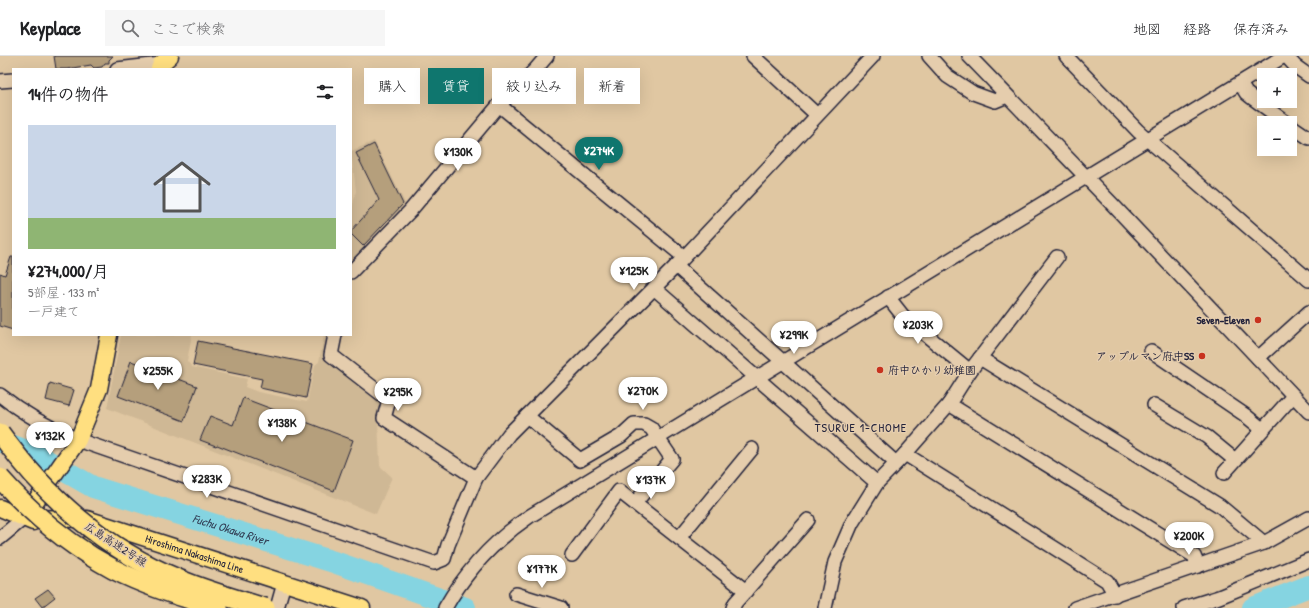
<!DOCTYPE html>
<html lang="ja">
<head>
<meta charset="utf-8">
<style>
  body { margin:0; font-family:"Patrick Hand","Klee One",sans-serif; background:#f6f6f6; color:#202124; height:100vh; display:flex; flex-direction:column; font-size:15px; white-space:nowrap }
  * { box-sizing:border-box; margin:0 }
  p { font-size:13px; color:#757577 }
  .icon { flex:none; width:22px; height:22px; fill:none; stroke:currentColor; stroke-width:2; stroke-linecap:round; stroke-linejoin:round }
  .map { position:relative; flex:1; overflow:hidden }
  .sheet { position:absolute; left:12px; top:12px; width:340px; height:268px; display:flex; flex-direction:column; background:#fff; border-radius:0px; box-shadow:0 4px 16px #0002 }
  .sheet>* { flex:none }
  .guide { position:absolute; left:364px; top:12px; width:380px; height:36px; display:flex; gap:8px }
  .controls { position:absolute; left:1257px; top:12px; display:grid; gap:8px }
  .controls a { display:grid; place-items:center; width:40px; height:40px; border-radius:0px; background:#fff; box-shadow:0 4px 16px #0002; font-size:20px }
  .price { position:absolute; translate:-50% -34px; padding:0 9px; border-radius:14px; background:#fff; color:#222; font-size:13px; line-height:26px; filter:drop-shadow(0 1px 2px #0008) }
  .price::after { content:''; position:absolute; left:50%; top:24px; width:12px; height:9px; margin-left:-6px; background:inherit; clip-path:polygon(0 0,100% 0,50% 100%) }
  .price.selected { background:#0f766e; color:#fff }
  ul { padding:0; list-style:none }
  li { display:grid; align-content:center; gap:8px; height:212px; padding:0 16px }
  li span { display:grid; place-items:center; height:124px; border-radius:0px; color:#555 }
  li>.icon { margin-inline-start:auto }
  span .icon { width:72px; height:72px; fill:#fffc; stroke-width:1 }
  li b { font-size:17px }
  h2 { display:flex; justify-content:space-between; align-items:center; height:48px; padding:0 16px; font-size:17px }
  .pill { padding:0 14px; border-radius:0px; background:#fff; box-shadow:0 4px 16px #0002; font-size:14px; line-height:36px }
  .pill.selected { background:#0f766e; color:#fff }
  header { display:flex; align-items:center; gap:24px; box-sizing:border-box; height:56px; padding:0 20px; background:#fff; border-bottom:1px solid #e0e0e0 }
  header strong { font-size:19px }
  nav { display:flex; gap:22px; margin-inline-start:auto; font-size:14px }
  .search { width:280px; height:36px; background:#f6f6f6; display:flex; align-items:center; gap:10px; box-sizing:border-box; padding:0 14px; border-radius:0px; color:#757577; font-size:15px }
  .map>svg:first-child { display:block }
  .built { fill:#cfb895 }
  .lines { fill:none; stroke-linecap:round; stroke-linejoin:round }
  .river { stroke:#85d4e1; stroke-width:22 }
  .building { fill:#b59f7c; stroke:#22223b }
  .minor-casing { stroke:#22223b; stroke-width:16 }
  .major-casing { stroke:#22223b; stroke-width:19 }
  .minor { stroke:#e5cdad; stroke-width:13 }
  .major { stroke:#ffdf80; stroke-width:16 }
  .highway-bridge-casing { stroke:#22223b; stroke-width:22; stroke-linecap:butt }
  .highway-bridge { stroke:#ffdf80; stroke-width:19 }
  .poi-dot { fill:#c8321e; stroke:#e5cdad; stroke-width:1.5 }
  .labels { text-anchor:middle; stroke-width:3; stroke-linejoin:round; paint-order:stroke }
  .poi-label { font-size:11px; font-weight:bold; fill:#22223b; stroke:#e5cdad; text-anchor:end }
  .street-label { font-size:11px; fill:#22223b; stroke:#e5cdad }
  .neighbourhood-label { font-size:12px; letter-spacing:1px; fill:#22223b; stroke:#e5cdad }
  .water-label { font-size:12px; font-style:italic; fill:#313d54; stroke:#e5cdad }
</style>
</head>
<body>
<header>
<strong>Keyplace</strong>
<div class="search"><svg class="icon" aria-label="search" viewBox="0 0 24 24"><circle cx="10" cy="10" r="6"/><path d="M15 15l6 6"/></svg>ここで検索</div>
<nav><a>地図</a><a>経路</a><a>保存済み</a></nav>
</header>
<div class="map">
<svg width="1309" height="552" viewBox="0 0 1309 552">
  <rect width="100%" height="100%" fill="#e0c7a2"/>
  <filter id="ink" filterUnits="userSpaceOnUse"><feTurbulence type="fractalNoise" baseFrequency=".025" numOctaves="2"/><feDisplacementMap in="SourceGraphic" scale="8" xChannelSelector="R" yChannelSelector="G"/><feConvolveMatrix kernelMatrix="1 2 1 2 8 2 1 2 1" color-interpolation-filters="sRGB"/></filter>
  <g filter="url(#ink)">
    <g class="built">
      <path d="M374 85 406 149 351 207V157L356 135 351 95Z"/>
      <path d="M121 279H192L187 305 192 311 247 323 245 331 258 336 307 346 315 309 319 306 324 279H331L327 301 380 342 378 362 380 410 392 421 376 458 107 352Z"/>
    </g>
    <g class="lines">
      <g class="river">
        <path id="s1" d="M0 385 37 399 93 431 337 507 465 552"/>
        <path d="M1253 552 1309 530"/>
      </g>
    </g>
    <g class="building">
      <path d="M54 0H113L109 4V7H105L102 11 94 12 91 9 66 13H56Z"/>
      <path d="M374 88 403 148 363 190 351 178V175L379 144 356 97Z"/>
      <path d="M11 201H13V274L0 270V217L5 219Z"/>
      <path d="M198 285 313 308 306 342 260 332 262 323 193 309Z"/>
      <path d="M131 305 197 330 184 365 118 340Z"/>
      <path d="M50 327 74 334 69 350 46 344Z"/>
      <path d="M243 342 353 384 334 435 217 389 216 390 200 384 210 360 233 369Z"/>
      <path d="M48 533 55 541 42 551 35 542Z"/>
    </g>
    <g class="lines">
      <defs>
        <g id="minor">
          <path d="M753 0 817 59"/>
          <path d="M929 0 947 20 973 37 995 45 1007 40"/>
          <path d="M969 0 1114 150 1309 356"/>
          <path d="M1066 0 1138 75 1309 224"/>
          <path d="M1286 0 1295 10 1309 20"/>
          <path d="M117 13 161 8"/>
          <path d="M0 25 13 24"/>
          <path d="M1240 27 1246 37 1251 41 1287 67"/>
          <path d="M499 49 684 201"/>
          <path d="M1290 69 1309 82"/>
          <path d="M676 210 896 407"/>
          <path d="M351 216 410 155 499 49 535 14 547 0"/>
          <path d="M654 232 877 427"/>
          <path d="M888 241 903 260 970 315"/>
          <path d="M335 279 331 299 389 344 384 362 476 422"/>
          <path d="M1151 295 1245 359 1262 373"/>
          <path d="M980 302 1220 450 1264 487"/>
          <path d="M1258 302 1309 256"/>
          <path d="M0 339C25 359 49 372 78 384L434 507 444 503 448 489 476 422 509 378 676 210 873 0"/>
          <path d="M949 348 1194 500 1198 510"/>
          <path d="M1154 349 1207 381 1235 404"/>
          <path d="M527 360 580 404 621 380 634 368H644L651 372 672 403 635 447"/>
          <path d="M905 398 1107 525 1115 539"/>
          <path d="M1224 417 1293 340"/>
          <path d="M0 482 24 462"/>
          <path d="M679 482 752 393"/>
          <path d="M572 499 619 435 746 535"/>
          <path d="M516 538 561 552"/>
          <path d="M277 552 284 527"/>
          <path d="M445 552C466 515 495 484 530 460L1284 0"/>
          <path d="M733 552 735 547 808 464"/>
          <path d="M825 552 835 506 852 467 877 427 905 398 949 348 970 315 1057 201"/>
          <path d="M1075 552 1264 487 1309 462"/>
          <path d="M1184 552 1219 541 1309 504"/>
        </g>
        <g id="major">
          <path d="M159 13 161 8 170 0"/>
          <path d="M0 452 33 466"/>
          <path id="s2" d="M24 462 87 463 362 552"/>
          <path d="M24 462 78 384 99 333 109 279"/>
          <path d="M86 489 140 513"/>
        </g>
      </defs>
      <use href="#minor" class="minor-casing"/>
      <use href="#major" class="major-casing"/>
      <use href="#minor" class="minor"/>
      <use href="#major" class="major"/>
      <defs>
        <g id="highway-bridge">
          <path d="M0 377C45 440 106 494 178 523 206 535 235 543 265 552"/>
          <path d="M0 422C32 458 70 490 113 513 146 530 183 541 218 552"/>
        </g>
      </defs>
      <use href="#highway-bridge" class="highway-bridge-casing"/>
      <use href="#highway-bridge" class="highway-bridge"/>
    </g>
  </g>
  <g class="poi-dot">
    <circle cx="1258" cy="264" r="4"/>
    <circle cx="1202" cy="300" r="4"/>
    <circle cx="880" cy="314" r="4"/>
  </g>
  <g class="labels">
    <g class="poi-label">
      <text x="1250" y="268">Seven-Eleven</text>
      <text x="1194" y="304">アップルマン府中SS</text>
      <text x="888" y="318" text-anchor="start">府中ひかり幼稚園</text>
    </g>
    <g class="street-label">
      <text transform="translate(116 488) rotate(33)" y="4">広島高速2号線</text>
      <text dy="4" stroke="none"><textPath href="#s2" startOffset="176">Hiroshima Nakashima Line</textPath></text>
    </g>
    <g class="neighbourhood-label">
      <text x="861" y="376">TSURUE 1-CHOME</text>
    </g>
    <g class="water-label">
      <text dy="4" stroke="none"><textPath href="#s1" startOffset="248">Fuchu Okawa River</textPath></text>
    </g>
  </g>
</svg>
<div class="controls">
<a>+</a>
<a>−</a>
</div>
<b class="price selected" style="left:599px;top:115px">¥274K</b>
<b class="price" style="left:458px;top:116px">¥130K</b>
<b class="price" style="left:634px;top:235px">¥125K</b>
<b class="price" style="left:918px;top:289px">¥203K</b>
<b class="price" style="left:794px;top:299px">¥299K</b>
<b class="price" style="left:158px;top:335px">¥255K</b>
<b class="price" style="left:643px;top:355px">¥270K</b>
<b class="price" style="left:398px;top:356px">¥295K</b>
<b class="price" style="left:282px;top:387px">¥138K</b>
<b class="price" style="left:50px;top:400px">¥132K</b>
<b class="price" style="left:207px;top:443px">¥283K</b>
<b class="price" style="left:651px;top:444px">¥137K</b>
<b class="price" style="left:1189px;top:500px">¥200K</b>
<b class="price" style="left:542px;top:533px">¥177K</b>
<div class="guide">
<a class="pill">購入</a>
<a class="pill selected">賃貸</a>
<a class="pill">絞り込み</a>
<a class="pill">新着</a>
</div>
<section class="sheet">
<h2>14件の物件<svg class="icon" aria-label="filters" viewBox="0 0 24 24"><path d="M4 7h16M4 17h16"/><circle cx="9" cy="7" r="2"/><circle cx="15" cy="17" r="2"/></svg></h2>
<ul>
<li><span style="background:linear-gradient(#c9d6e8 75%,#8fb573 0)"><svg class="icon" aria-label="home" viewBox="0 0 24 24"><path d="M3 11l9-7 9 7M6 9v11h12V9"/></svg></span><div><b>¥274,000/月</b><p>5部屋 · 133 m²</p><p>一戸建て</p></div></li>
</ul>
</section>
</div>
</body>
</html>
